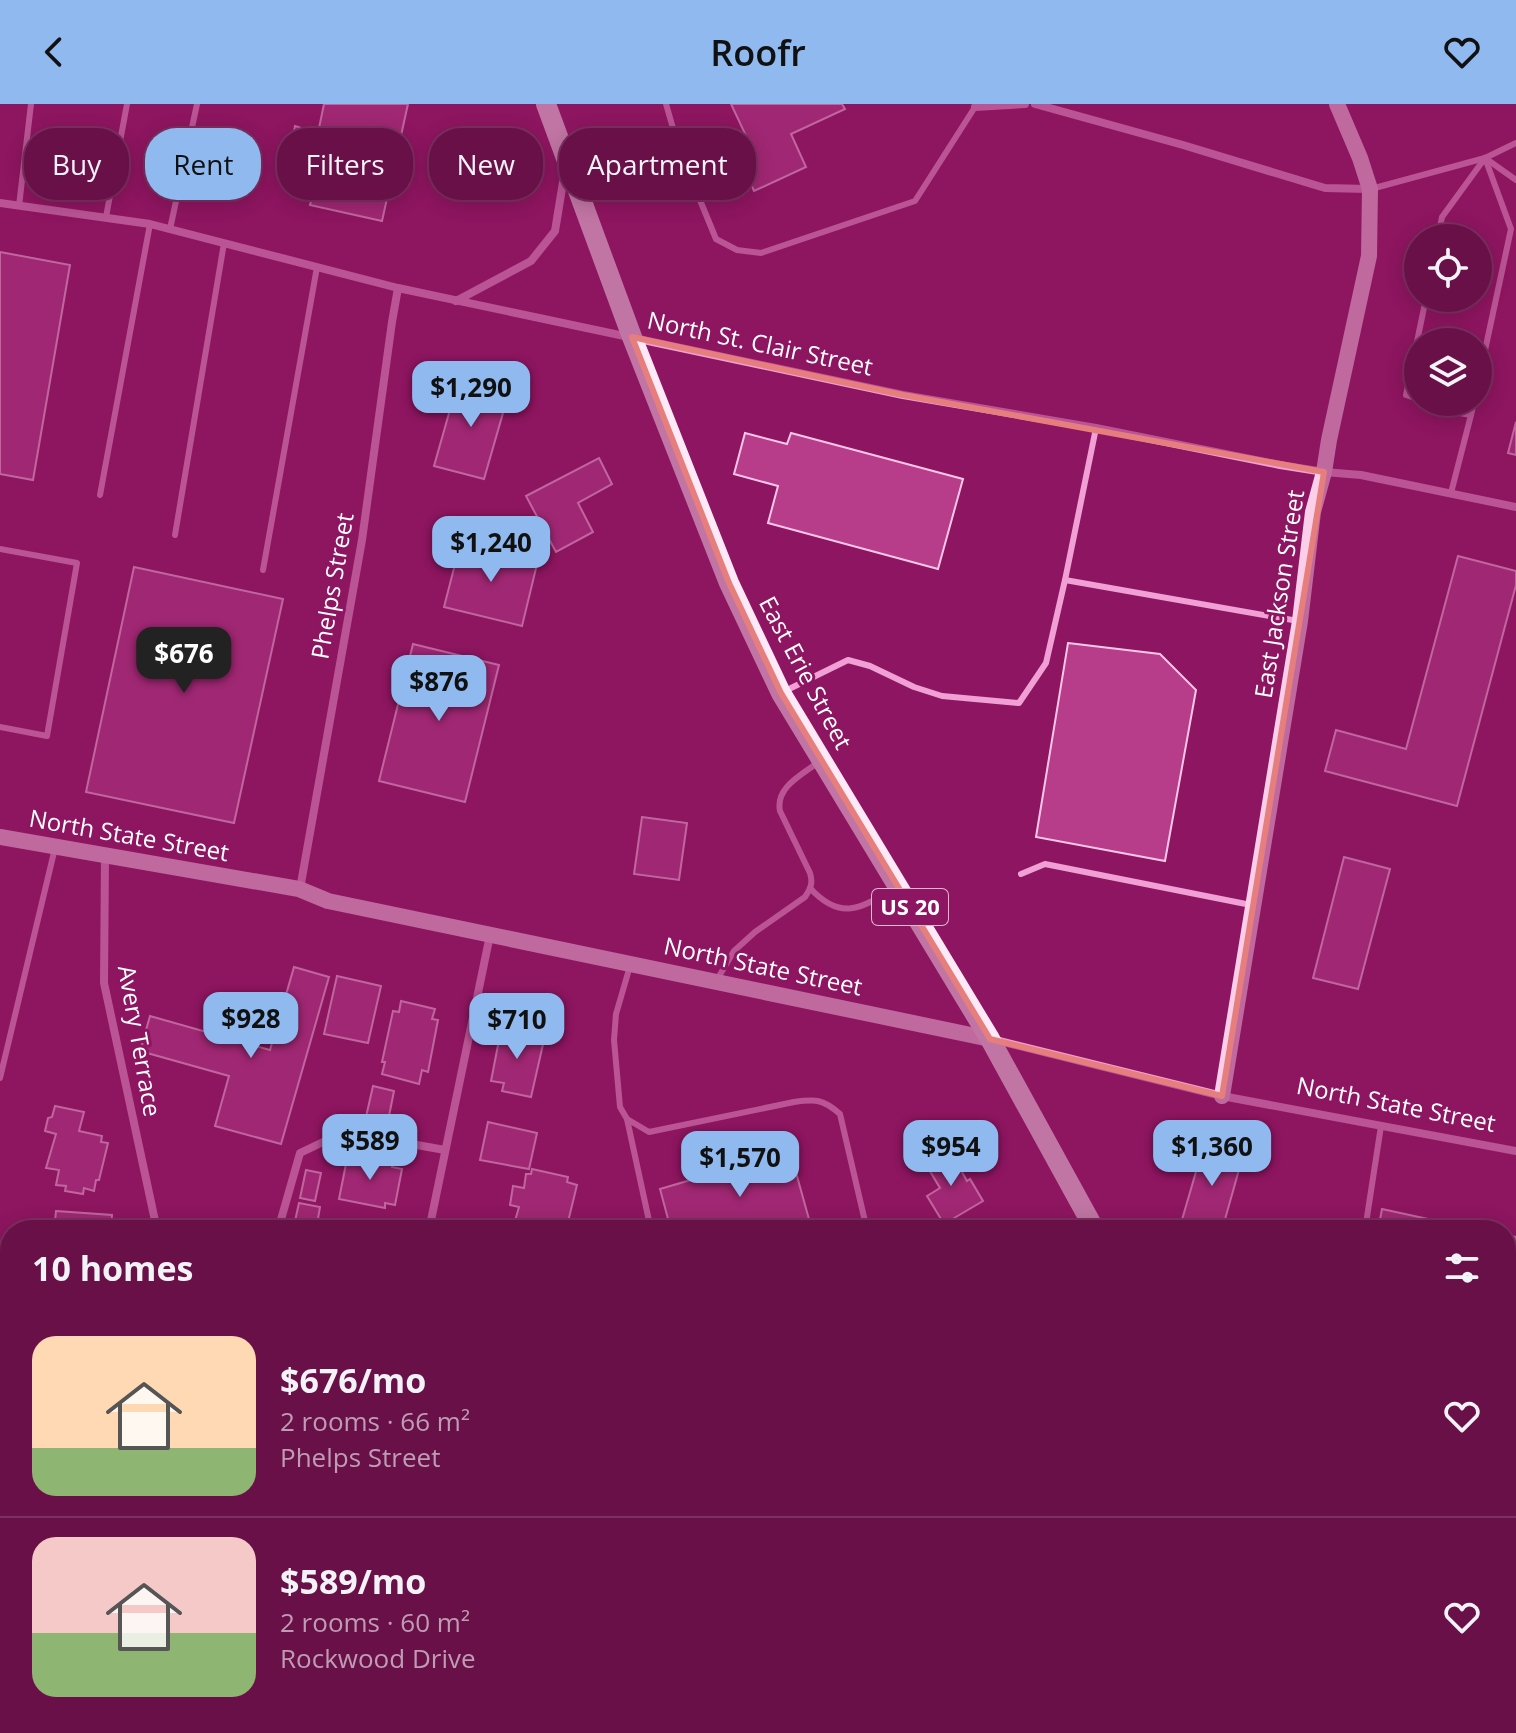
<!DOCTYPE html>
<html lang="en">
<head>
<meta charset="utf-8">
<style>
  body { margin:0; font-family:"Open Sans",sans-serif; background:#721e53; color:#f1f3f6; height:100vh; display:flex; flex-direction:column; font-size:30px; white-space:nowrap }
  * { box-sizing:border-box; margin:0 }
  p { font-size:26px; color:#be9db4 }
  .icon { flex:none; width:44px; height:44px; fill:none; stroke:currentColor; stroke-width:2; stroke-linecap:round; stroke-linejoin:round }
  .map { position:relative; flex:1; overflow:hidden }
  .side { position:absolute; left:0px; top:1116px; width:1516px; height:514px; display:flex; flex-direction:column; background:#6a1049; border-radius:32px 32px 0 0; box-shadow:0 4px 20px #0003,0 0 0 2px #7d3061 }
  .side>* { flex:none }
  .top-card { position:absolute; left:24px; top:24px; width:800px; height:72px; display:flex; gap:16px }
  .tools { position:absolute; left:1404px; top:120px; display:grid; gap:16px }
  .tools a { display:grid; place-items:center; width:88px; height:88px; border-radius:50%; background:#6a1049; box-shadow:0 4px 20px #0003,0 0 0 2px #7d3061; font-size:40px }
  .price { position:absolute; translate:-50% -68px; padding:0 18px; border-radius:16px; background:#90b9f0; color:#111; font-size:26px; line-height:52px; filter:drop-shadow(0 2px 4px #0008) }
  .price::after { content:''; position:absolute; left:50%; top:48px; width:24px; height:18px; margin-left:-12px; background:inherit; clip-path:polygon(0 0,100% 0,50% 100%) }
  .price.selected { background:#222; color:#fff }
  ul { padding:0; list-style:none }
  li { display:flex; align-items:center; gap:24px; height:200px; padding:0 32px }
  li+li { border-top:2px solid #7d3061 }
  li span { display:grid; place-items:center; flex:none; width:224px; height:160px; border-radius:24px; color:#555 }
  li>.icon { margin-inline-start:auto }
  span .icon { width:96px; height:96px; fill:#fffc; stroke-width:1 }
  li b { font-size:34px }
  h2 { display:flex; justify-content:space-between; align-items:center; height:96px; padding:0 32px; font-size:34px }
  .tag { padding:0 28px; border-radius:32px; background:#6a1049; box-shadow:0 4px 20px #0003,0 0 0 2px #7d3061; font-size:28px; line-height:72px }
  .tag.selected { background:#90b9f0; color:#111 }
  header { display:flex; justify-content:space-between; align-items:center; height:104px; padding:0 32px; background:#90b9f0; color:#111; font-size:36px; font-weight:600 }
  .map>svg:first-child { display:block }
  .building { fill:#b73d8b; stroke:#fbc7e9; stroke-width:2 }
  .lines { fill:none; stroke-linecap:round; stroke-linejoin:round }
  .lane { stroke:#f0a0d4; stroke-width:6 }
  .street { stroke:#f0a0d4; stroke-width:8 }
  .secondary { stroke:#fbceea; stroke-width:16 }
  .primary { stroke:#ffe9f6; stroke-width:20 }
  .marked { fill:none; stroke:#e67e7e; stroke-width:6; stroke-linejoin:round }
  .labels { text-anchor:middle; stroke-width:6; stroke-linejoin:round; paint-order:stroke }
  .shield { fill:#8e1561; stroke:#ddb9d0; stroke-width:2 }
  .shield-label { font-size:22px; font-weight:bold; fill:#fff }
  .street-label { font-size:24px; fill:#fff; stroke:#8e1561 }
</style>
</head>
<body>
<header><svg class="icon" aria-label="back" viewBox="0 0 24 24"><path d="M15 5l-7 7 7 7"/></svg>Roofr<svg class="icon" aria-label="heart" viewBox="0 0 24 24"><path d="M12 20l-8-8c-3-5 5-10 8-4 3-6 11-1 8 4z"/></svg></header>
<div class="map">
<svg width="1516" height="1629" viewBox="0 0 1516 1629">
  <rect width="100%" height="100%" fill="#8e1561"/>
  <g class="building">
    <path d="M324 0H408L382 117 310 101 318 70 287 63 295 22 318 29Z"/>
    <path d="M731 0H842L845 5 791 30 806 63 754 87 735 45 749 38Z"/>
    <path d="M0 148 70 161 33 376 0 370Z"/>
    <path d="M459 274 509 288 484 375 434 362Z"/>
    <path d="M1516 318V351L1508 349Z"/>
    <path d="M745 329 787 340 791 329 963 375 938 465 768 419 778 382 734 370Z"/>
    <path d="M599 354 612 380 578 399 593 428 556 448 526 392Z"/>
    <path d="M461 437 538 456 522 522 444 503Z"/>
    <path d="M1458 452 1516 467V481L1457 702 1325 667 1336 626 1406 645Z"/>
    <path d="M134 463 283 495 234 719 86 688Z"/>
    <path d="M1068 539 1160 550 1196 586 1165 757 1036 733Z"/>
    <path d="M413 540 499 561 465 698 379 677Z"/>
    <path d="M642 713 687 719 679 776 634 770Z"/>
    <path d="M1344 753 1390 765 1358 885 1313 874Z"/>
    <path d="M294 863 329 873 281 1040 215 1022 229 972 140 947 150 912 270 946Z"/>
    <path d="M337 872 381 882 368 939 324 930Z"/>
    <path d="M401 897 435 905 432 915 438 916 428 968 422 966 419 980 382 970 385 958H382L393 907 399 908Z"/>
    <path d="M502 921 527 926 526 931 544 936 531 993 502 987 504 979 491 977Z"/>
    <path d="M373 982 394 987 388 1017 366 1013Z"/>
    <path d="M55 1002 84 1008 79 1027 102 1032 101 1038 108 1039 99 1076H96L94 1087 84 1084 83 1090 65 1087 66 1082 56 1081 59 1066 46 1064 56 1030 45 1027 48 1014 52 1013Z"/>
    <path d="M488 1018 537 1029 529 1065 480 1056Z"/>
    <path d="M1205 1037 1244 1048 1222 1126H1179Z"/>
    <path d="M949 1045 967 1077 970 1075 983 1097 944 1120 927 1092 940 1084 925 1059Z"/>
    <path d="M790 1047 812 1126H671L660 1085Z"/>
    <path d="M348 1050 393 1059 392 1063 402 1065 395 1101 385 1099V1104L339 1095Z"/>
    <path d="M532 1065 568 1073 567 1078 577 1081 566 1126H558L515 1117 519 1103 510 1101 513 1082 524 1084 526 1070H531Z"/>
    <path d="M306 1066 321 1069 315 1097 300 1094Z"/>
    <path d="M299 1099 320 1103 316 1126H293Z"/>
    <path d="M1382 1105 1442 1118 1440 1126H1378Z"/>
    <path d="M56 1107 112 1111 111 1126H46L47 1117H55Z"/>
    <path d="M335 1116 381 1126H333Z"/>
    <path d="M483 1118 520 1126H482Z"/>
    <path d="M1506 1131 1516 1133V1340L1506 1338Z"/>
    <path d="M313 1620H354L353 1629H311Z"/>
    <path d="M1218 1620H1283L1289 1629H1224Z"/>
  </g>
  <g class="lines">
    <g class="lane">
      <path d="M666 0 679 45 716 135 737 146 761 149 915 97 975 3"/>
      <path d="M1485 54 1516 76"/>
      <path d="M1371 85 1485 54 1516 39"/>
      <path d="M19 102 31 0"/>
      <path d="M106 113 127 0"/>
      <path d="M170 125 197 0"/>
      <path d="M1438 134 1442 113 1485 54"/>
      <path d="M1478 279 1511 125 1485 54"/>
      <path d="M1418 295 1406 291 1426 194"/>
      <path d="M1425 298 1448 307 1471 311 1451 389"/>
      <path d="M1471 311 1474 298"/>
      <path d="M100 391 150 120"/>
      <path d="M175 431 224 139"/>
      <path d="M0 445 77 459 47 632 0 623"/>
      <path d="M263 466 317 163"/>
      <path d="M1065 476 1298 517"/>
      <path d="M785 587 848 556 870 562 914 583 942 592 1019 599 1046 559 1065 476 1096 324"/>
      <path d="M1021 770 1045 760 1251 801"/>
      <path d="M810 784C841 818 862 804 894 784"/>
      <path d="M630 862 616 910 614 936 620 1003 627 1015 649 1028 794 998C816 995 823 995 840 1010L867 1126"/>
      <path d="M718 874 734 847 755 828 805 793C811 784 813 779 810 769L780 707C775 683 803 670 820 657"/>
      <path d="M0 974 55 744"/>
      <path d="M627 1015 651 1126"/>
      <path d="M1365 1126 1381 1022"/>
      <path d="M1506 1372 1516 1374"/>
    </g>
    <g class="street">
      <path d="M1035 0 1183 41 1325 84 1369 85"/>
      <path d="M975 3 1025 0"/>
      <path d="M0 99 150 120 398 184 903 291 1096 324 1280 361 1324 368 1361 371 1516 403"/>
      <path d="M456 197 531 157 555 127 565 66"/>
      <path d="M105 752 104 879 157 1126"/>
      <path d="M300 785 362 436 392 218 398 184"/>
      <path d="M995 936 1222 992 1516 1047"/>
      <path d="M278 1126 300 1049 344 1028 445 1046"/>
      <path d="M429 1126 490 831"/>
      <path d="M741 1620 784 1629"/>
      <path d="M948 1629 964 1620"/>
    </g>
    <g class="secondary">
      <path d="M0 733 299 785 328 797 990 935"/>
      <path d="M1222 992 1300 517 1313 408 1324 368 1329 336 1369 152 1370 85 1360 54 1337 0"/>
    </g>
    <g class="primary">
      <path d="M546 0 632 233 729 479 781 589 990 935 1095 1126"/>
      <path d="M1384 1620 1389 1629"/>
    </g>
  </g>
  <path d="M0 0H1516V1629H0ZM632 233 903 291 1324 368 1222 992 990 935 781 589 729 479Z" fill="#8e1561" fill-opacity=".55" fill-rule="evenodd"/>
  <path class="marked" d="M632 233 903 291 1324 368 1222 992 990 935 781 589 729 479Z"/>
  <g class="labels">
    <rect class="shield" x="872" y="785" width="76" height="36" rx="6"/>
    <g class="shield-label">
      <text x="910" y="811">US 20</text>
    </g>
    <g class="street-label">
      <text transform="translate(760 240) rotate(12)" y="8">North St. Clair Street</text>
      <text transform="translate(333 482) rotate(-80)" y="8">Phelps Street</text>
      <text transform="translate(1280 490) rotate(-81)" y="8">East Jackson Street</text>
      <text transform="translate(805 569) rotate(62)" y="8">East Erie Street</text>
      <text transform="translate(129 732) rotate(10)" y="8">North State Street</text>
      <text transform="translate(763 863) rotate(12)" y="8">North State Street</text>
      <text transform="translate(139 937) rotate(80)" y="8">Avery Terrace</text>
      <text transform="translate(1396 1001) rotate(11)" y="8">North State Street</text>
    </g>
  </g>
</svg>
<div class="tools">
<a><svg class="icon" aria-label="locate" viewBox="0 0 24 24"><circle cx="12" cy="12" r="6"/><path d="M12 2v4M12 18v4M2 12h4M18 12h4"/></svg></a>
<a><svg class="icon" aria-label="layers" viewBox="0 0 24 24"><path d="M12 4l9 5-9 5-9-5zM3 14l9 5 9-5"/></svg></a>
</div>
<b class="price" style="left:471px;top:325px">$1,290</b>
<b class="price" style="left:491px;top:480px">$1,240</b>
<b class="price selected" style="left:184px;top:591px">$676</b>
<b class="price" style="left:439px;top:619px">$876</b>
<b class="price" style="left:251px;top:956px">$928</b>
<b class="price" style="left:517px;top:957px">$710</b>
<b class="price" style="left:370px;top:1078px">$589</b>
<b class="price" style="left:951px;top:1084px">$954</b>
<b class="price" style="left:1212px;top:1084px">$1,360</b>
<b class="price" style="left:740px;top:1095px">$1,570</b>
<div class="top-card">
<a class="tag">Buy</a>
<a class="tag selected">Rent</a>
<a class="tag">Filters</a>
<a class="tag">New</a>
<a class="tag">Apartment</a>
</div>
<section class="side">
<h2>10 homes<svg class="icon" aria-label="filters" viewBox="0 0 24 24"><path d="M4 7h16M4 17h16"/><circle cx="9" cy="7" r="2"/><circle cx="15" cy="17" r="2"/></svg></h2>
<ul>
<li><span style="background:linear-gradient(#ffd9b3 70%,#8fb573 0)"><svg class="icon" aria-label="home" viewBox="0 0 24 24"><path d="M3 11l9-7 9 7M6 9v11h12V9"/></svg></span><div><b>$676/mo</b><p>2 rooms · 66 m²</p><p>Phelps Street</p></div><svg class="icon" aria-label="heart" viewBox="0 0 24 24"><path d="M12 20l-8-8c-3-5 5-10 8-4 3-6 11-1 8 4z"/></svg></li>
<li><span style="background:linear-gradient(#f6c9c9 60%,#8fb573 0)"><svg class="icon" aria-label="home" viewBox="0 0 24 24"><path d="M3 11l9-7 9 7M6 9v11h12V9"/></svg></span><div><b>$589/mo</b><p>2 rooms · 60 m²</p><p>Rockwood Drive</p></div><svg class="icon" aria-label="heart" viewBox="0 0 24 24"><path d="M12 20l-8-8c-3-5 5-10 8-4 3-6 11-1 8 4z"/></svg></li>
</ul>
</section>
</div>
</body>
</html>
